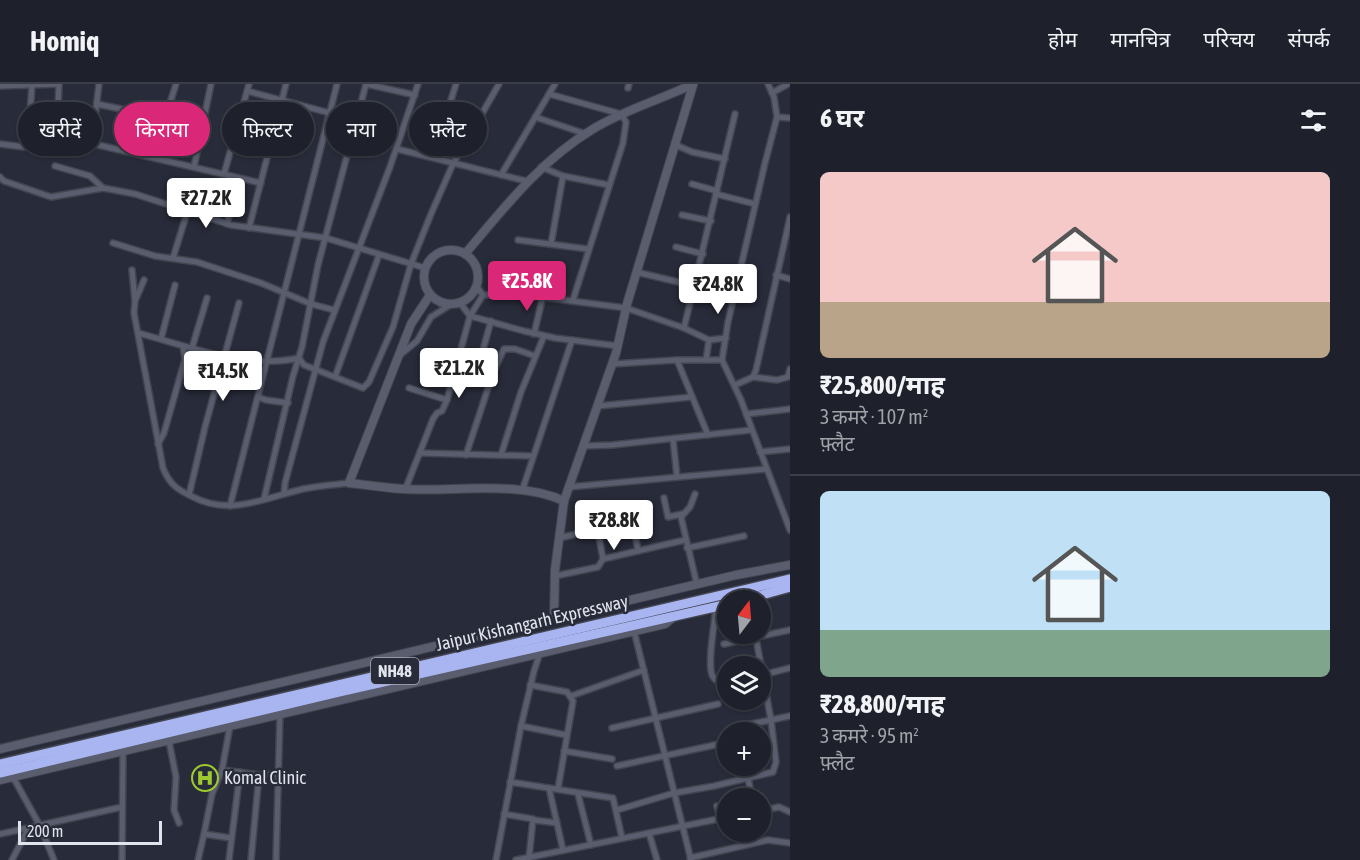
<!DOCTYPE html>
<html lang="hi">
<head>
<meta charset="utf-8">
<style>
  body { margin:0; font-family:"Asap Condensed","Noto Sans Devanagari",sans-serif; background:#2b2d37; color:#f1f3f6; height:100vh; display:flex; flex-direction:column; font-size:22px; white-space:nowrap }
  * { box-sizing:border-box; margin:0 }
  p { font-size:20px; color:#a1a3a9 }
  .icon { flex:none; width:33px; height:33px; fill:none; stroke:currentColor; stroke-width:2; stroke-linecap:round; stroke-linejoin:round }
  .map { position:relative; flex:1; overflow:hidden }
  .drawer { display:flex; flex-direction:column; background:#1e202b; width:570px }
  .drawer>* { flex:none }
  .hud { position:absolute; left:18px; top:18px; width:570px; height:54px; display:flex; gap:12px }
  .needle { width:39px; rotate:16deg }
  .buttons { position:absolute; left:717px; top:506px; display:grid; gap:12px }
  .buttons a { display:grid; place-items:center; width:54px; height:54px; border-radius:50%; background:#1e202b; box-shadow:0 2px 4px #0004,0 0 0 2px #3c3e47; font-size:30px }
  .scale { position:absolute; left:18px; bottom:15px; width:144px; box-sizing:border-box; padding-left:6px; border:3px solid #e1e3ed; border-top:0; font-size:16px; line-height:21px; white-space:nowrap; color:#e1e3ed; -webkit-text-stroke:4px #282b39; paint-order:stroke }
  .price { position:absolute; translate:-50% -51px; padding:0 14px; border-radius:6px; background:#fff; color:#222; font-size:20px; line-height:39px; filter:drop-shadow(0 2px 3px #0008) }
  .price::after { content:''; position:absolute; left:50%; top:36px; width:18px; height:14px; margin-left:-9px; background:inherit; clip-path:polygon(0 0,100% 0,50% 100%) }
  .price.active { background:#db2777; color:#fff }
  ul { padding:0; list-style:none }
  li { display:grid; align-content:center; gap:12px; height:318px; padding:0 30px }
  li+li { border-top:2px solid #3c3e47 }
  li span { display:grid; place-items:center; height:186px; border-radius:9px; color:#555 }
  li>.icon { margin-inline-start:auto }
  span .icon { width:108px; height:108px; fill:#fffc; stroke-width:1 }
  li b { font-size:26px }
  h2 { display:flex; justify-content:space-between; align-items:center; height:72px; padding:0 30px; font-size:26px }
  .tag { padding:0 21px; border-radius:27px; background:#1e202b; box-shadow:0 2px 4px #0004,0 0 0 2px #3c3e47; font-size:21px; line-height:54px }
  .tag.active { background:#db2777; color:#fff }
  header { display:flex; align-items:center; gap:36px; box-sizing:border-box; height:84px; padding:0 30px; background:#1e202b; border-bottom:2px solid #3c3e47 }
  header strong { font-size:28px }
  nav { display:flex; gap:33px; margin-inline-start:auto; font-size:21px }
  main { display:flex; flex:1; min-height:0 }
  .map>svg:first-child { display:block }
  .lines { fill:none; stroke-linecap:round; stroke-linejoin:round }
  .street-casing { stroke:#434651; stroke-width:8 }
  .secondary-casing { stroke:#434651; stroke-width:10 }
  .highway-casing { stroke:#434651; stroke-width:12 }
  .street { stroke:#595d6d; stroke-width:5 }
  .secondary { stroke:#595d6d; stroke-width:8 }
  .highway { stroke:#a8b5f1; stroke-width:9 }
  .labels { text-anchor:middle; stroke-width:5; stroke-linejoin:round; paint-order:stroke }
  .shield { fill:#282b39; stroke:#aaacb7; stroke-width:1.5 }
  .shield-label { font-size:16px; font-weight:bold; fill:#e1e3ed }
  .street-label { font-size:18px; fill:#e1e3ed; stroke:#282b39 }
  .poi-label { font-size:18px; fill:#e1e3ed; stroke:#282b39; text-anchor:start }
</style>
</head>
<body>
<header>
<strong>Homiq</strong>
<nav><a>होम</a><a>मानचित्र</a><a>परिचय</a><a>संपर्क</a></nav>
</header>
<main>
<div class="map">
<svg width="790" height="776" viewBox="0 0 790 776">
  <rect width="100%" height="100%" fill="#282b39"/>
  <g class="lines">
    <defs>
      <g id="street">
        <path d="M366 0 415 11"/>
        <path d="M456 0 451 16 452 22 476 38"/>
        <path d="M768 0 774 13 777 33 765 79 728 238 722 276 741 316 790 446"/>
        <path d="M0 2 59 0"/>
        <path d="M628 4 629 0"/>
        <path d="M247 7 330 29"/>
        <path d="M772 9 788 0"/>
        <path d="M549 10 621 30 626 38 623 59 573 216"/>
        <path d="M97 20 164 34"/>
        <path d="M535 33 586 50"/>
        <path d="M777 33 790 34"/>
        <path d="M327 44 352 50"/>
        <path d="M30 45 52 48 57 45 59 0"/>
        <path d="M77 56 261 99"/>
        <path d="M92 58 99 0"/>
        <path d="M0 60 24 63 28 59 32 1"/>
        <path d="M676 61 692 68 725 75"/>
        <path d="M397 65 526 97"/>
        <path d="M153 73 176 0"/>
        <path d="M55 82 90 92 103 104"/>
        <path d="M194 83 211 0"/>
        <path d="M541 83 563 92 609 101"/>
        <path d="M224 90 249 0"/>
        <path d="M501 91 555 0"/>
        <path d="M0 93 4 97 51 113 103 104 114 106 135 110 231 141 326 154 425 184"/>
        <path d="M692 100 717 107"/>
        <path d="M716 110 755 120"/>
        <path d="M682 131 711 137"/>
        <path d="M227 140 234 113"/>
        <path d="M249 144 286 0"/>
        <path d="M518 156 588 165"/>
        <path d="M113 159 155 172 197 178 261 199 311 220 334 226"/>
        <path d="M551 160 563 92"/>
        <path d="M676 163 703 170"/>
        <path d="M173 174 195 103"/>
        <path d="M132 186 135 217"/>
        <path d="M636 188 695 202"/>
        <path d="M776 191 790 195"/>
        <path d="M144 196 135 217 134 229 163 384C169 399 176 405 191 412 230 433 264 414 303 405 318 402 334 401 349 399"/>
        <path d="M477 203 483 211H525L626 224 684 244 709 256 726 254"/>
        <path d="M460 219 470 232 524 247 555 254 618 262"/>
        <path d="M684 244 735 30"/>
        <path d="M138 249C188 262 246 286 299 274L304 281 363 304 369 298 393 243 411 180 431 130 453 80 499 0"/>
        <path d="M534 250 543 212"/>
        <path d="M161 255 175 201"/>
        <path d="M192 264 207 214"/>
        <path d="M400 271 417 257 431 233 450 221"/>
        <path d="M677 276 708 351"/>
        <path d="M706 276 709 256"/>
        <path d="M479 280 491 237"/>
        <path d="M612 280 677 276H722"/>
        <path d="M335 293 379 171"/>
        <path d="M753 293 777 296 788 293 790 285"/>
        <path d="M735 301 753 293 756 286 790 133"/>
        <path d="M409 304 447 316"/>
        <path d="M258 313 266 316 288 319"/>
        <path d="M598 322 692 313"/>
        <path d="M746 330 790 325"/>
        <path d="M673 355 677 393"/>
        <path d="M158 360 164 349 185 275 183 262"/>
        <path d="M583 362 612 361 751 346"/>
        <path d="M760 368 790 365"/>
        <path d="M420 369 533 372"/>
        <path d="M466 371 493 289 503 267 504 265H515L535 272"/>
        <path d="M501 371 521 308 544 252"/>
        <path d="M569 403 766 385"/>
        <path d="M405 406 433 335 437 329 442 327 447 316 470 232 483 211"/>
        <path d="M522 407 572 256"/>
        <path d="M284 410 285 399 323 258 390 83 418 0"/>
        <path d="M695 410 690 423 681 433 697 501"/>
        <path d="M189 411 205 343 239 219"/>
        <path d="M664 414 668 433 682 430"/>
        <path d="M264 415 293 292 302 263 318 181 366 0"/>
        <path d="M230 422 337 0"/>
        <path d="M631 426 638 467"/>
        <path d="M687 464 744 452"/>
        <path d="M603 475 685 456"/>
        <path d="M555 492 598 483 603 475 599 453 596 448 590 447 559 454"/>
        <path d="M716 523C715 538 707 578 712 591 714 596 719 598 723 601L728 599"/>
        <path d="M634 547 691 776"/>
        <path d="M755 549 771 636 790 632"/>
        <path d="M724 560 790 546"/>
        <path d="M762 591 790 584"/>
        <path d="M530 601 567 608 573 617 558 705"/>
        <path d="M571 612 644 586"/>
        <path d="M230 642 222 686 259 691 279 690"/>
        <path d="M521 642 566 651"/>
        <path d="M612 644 718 620"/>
        <path d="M169 657 176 693 174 726 179 739"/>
        <path d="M564 667 612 675"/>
        <path d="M617 682 724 659"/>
        <path d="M13 693 40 742 54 776"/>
        <path d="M748 694 752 714"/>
        <path d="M510 698 613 714 622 754"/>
        <path d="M549 704 563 766"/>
        <path d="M578 710 591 761"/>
        <path d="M717 722 720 734"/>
        <path d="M617 726 674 709 714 702 773 688 776 678 771 636 736 643 737 648"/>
        <path d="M760 727 779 723 790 728"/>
        <path d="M504 730 533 735 529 774"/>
        <path d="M534 736 557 739"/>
        <path d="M649 749 657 776"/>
        <path d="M0 750 122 723"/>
        <path d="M204 750 212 710 222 686"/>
        <path d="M690 774 768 756 790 759"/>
        <path d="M12 776 28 745"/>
        <path d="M122 776 123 668"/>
        <path d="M198 776 204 750 231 754"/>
        <path d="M229 776 240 688"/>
        <path d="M251 776 259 691"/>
        <path d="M276 776 280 630"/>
        <path d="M496 776 521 642 534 587 540 569"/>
        <path d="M516 776 728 733"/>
      </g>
      <g id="secondary">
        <circle cx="451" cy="193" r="27"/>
        <path d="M465 170C504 124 540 77 593 45 624 26 660 16 693 0"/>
        <path d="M430 211 411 240 349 399C368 401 386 404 404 405 453 408 519 396 564 417L555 486 554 534"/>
        <path d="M564 417 616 269 627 220 693 1 691 0"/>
        <path d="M0 665 736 491 790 481"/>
        <path d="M0 696 665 540 675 532"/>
      </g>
      <g id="highway">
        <path d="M744 516 790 503"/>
        <path d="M0 680 790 495"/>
        <path d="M0 689 339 608 728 520"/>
      </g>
    </defs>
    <use href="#street" class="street-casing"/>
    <use href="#secondary" class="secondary-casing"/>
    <use href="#highway" class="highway-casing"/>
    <use href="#street" class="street"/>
    <use href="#secondary" class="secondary"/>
    <use href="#highway" class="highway"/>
  </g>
  <defs>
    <symbol id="hospital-ring" viewBox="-11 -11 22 22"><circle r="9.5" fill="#282b39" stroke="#9eca2f" stroke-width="1.5"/><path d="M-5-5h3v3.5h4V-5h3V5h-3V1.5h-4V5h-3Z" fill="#9eca2f"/></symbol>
  </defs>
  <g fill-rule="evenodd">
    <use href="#hospital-ring" x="190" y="679" width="30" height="30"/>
  </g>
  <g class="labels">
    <rect class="shield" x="371" y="574" width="48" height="26" rx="4.5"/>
    <g class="shield-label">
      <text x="395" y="593">NH48</text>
    </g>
    <g class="street-label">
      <text transform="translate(532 539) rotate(-13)" y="6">Jaipur Kishangarh Expressway</text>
    </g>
    <g class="poi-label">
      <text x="224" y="700">Komal Clinic</text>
    </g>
  </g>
</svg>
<div class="buttons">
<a><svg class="needle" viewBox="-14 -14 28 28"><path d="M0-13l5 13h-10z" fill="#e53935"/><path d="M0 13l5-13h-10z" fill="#a1a3a9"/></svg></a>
<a><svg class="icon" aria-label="layers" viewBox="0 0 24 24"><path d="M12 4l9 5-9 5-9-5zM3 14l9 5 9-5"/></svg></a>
<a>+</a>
<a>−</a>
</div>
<div class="scale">200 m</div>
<b class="price" style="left:206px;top:145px">₹27.2K</b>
<b class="price active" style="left:527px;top:228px">₹25.8K</b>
<b class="price" style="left:718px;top:231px">₹24.8K</b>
<b class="price" style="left:459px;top:315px">₹21.2K</b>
<b class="price" style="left:223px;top:318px">₹14.5K</b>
<b class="price" style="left:614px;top:467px">₹28.8K</b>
<div class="hud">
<a class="tag">खरीदें</a>
<a class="tag active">किराया</a>
<a class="tag">फ़िल्टर</a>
<a class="tag">नया</a>
<a class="tag">फ़्लैट</a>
</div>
</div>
<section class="drawer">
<h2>6 घर<svg class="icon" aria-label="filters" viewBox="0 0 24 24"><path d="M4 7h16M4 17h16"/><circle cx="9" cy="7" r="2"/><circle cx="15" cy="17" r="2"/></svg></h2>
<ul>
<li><span style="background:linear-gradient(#f6c9c9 70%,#b9a48a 0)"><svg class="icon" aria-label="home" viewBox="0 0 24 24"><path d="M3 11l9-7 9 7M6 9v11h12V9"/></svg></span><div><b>₹25,800/माह</b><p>3 कमरे · 107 m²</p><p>फ़्लैट</p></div></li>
<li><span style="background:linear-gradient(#bfe0f5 75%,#7fa58c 0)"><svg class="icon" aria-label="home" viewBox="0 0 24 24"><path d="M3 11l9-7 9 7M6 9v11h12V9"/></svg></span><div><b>₹28,800/माह</b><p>3 कमरे · 95 m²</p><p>फ़्लैट</p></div></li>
</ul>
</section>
</main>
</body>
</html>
